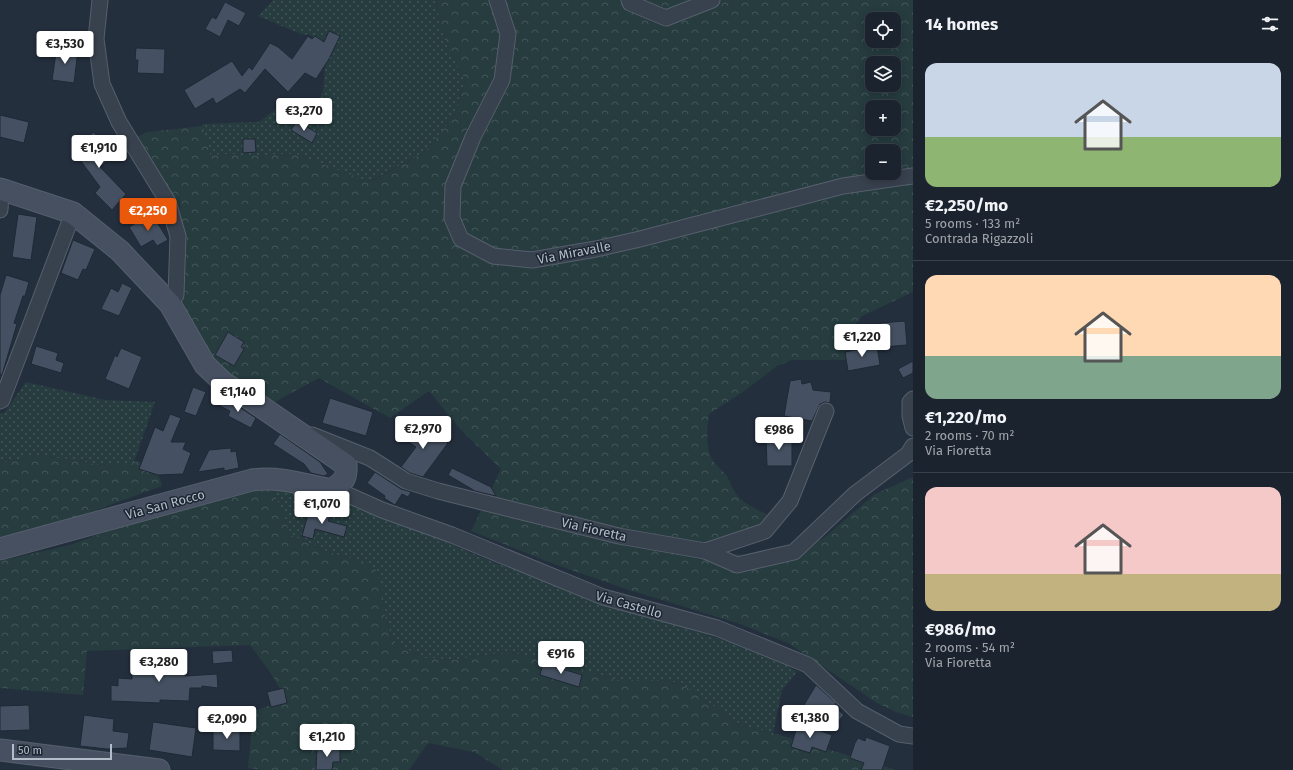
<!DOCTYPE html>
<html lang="en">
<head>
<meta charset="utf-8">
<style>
  body { margin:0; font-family:"Fira Sans",sans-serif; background:#282f3a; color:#f1f3f6; height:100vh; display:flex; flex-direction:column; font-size:15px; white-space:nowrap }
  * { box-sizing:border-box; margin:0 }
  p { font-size:13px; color:#a0a4aa }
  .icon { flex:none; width:22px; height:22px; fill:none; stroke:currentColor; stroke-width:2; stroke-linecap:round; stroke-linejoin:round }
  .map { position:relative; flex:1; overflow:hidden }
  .side { display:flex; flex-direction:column; background:#1b232e; width:380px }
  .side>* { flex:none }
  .buttons { position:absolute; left:865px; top:12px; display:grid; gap:8px }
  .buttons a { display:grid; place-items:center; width:36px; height:36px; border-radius:8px; background:#1b232e; box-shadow:0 2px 10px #0003,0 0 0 1px #39404a; font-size:20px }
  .scale { position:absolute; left:12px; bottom:10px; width:100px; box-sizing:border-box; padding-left:4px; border:2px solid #b4bcc9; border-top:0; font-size:11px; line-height:14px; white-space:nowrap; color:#b4bcc9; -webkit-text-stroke:3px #1d2633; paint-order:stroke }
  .price { position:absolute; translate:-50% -34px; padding:0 9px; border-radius:4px; background:#fff; color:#222; font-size:13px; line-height:26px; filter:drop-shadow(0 1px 2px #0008) }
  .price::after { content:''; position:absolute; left:50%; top:24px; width:12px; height:9px; margin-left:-6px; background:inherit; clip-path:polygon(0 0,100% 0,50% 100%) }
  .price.active { background:#ea580c; color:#fff }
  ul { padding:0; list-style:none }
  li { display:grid; align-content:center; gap:8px; height:212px; padding:0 12px }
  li+li { border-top:1px solid #39404a }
  li span { display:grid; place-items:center; height:124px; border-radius:12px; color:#555 }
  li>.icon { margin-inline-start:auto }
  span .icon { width:72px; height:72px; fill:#fffc; stroke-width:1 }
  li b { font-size:17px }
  h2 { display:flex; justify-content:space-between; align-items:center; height:48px; padding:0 12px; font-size:17px }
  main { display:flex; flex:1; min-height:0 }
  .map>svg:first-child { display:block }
  .grass { fill:url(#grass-dots) }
  .forest { fill:url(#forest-crowns); fill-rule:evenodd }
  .building { fill:#455162; stroke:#1f2835 }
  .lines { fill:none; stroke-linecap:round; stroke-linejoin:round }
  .street-casing { stroke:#565f6c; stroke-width:17 }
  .secondary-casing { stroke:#565f6c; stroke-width:23 }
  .street { stroke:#38414e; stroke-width:15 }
  .secondary { stroke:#465061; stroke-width:21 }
  .labels { text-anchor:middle; stroke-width:3; stroke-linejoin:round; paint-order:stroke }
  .street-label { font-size:13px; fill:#b4bcc9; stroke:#1d2633 }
</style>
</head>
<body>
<main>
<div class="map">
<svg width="913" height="770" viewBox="0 0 913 770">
  <defs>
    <pattern id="grass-dots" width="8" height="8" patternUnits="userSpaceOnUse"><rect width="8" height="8" fill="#263c3f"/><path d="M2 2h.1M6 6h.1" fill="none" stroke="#435659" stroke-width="1.8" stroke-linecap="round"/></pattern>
    <pattern id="forest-crowns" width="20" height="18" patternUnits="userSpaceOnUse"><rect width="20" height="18" fill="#263c3f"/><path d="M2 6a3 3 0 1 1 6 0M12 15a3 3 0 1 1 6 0" fill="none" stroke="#435659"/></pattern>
  </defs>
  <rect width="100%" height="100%" fill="#242f3e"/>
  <g class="grass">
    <path d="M273 0H435L445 41 465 80 455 115 425 152 369 182 296 154 240 156 238 154 210 155 202 124 259 122 285 102 311 116 323 91 326 54 311 35 301 34 258 16Z"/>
    <path d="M26 382 105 400 155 402 134 462 109 466 37 455 0 463V413H4Z"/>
    <path d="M269 480 348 497 471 553 547 583 620 608 733 643 780 661 797 672 782 690 773 733 741 725 680 683 657 680H618L539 659 512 653 485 655 454 660 425 658 394 643 385 617 382 587 360 561 328 552 291 535Z"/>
  </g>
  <g class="forest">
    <path d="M435 0H913V292L862 316 854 326 851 353 845 360H792L777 366 743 392 709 414C707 428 705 450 714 462 718 467 723 471 727 476 730 482 733 490 737 495 745 505 759 510 770 516V534L719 554 792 556 825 537 875 494 913 477V717L896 712 877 703 788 643 740 624 626 589 554 564 471 531 501 469 460 429 429 391 390 418 319 378 273 403 253 398 205 352 168 288 172 273 168 224 162 204 130 140 147 132 203 126 210 155 238 154 240 156 296 154 370 182 425 152 455 115 465 80 445 41ZM872 19H894V41H872ZM872 63H894V85H872ZM872 107H894V129H872ZM872 151H894V173H872Z"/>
    <path d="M37 455 109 466 138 461 156 473 161 481 162 486 63 522 0 537V463Z"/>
    <path d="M269 480 291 535 328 552 360 561 375 568 382 587 385 617 394 643 425 658 454 660 485 655 512 653 539 659 618 680H657L680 683 741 725 773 733 887 767 894 770H503L474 752 428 743 409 770H263L248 768 253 712 286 699 270 672 250 645 87 651 83 695 0 688V561L70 545 116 528Z"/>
  </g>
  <g class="building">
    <path d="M225 2 246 13 239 26 228 20 220 37 205 29 212 17 216 19Z"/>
    <path d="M329 31 340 36 329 59 316 79 305 73 288 92 265 69 245 93 240 89 216 104 213 98 195 109 184 90 232 61 242 76 249 67 252 70 270 43 278 47 292 59 308 36 312 39 315 36 324 42Z"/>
    <path d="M57 46 78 50 74 83 52 80Z"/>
    <path d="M136 48 165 49 164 74 137 73 138 60H135Z"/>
    <path d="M0 115 29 122 24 143 0 137Z"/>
    <path d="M297 121 317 133 312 143 291 130Z"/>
    <path d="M94 132 109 152 104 155 108 160 100 167 126 194 112 210 95 193 100 187 72 149Z"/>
    <path d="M243 139H255L256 152 243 153Z"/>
    <path d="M18 214 37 217 31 260 12 257Z"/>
    <path d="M152 214 168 240 157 246 153 240 141 247 129 227Z"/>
    <path d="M73 240 95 249 86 270 83 269 78 280 61 273Z"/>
    <path d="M6 275 29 282 25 296H23L14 323 17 324 2 375 0 374V295Z"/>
    <path d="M122 283 132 288 119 316 101 309 111 288 118 292Z"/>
    <path d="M905 321 907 345 882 347 880 323Z"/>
    <path d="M228 332 244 342 241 347 244 349 234 366 215 355Z"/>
    <path d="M36 346 58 353 56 360 64 363 61 373 31 364Z"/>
    <path d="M877 346 880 365 848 371 845 352Z"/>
    <path d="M121 348 142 357 129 389 105 379 115 355 117 357Z"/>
    <path d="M913 361V373L903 378 898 369Z"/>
    <path d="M801 379 802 384 811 382 813 390 831 392 830 403 825 402 820 404 812 421 784 416 790 381Z"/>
    <path d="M193 387 206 392 196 416 184 412Z"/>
    <path d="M224 397 256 418 251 428 228 416 230 411 220 406Z"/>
    <path d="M330 398 373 412 366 436 322 423Z"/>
    <path d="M170 414 181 418 171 442H186L183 449 191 453 183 474 158 475 139 469 155 427 163 431Z"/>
    <path d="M421 424 448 443 423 477 410 473 401 467 416 447 403 438 411 427 416 432Z"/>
    <path d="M280 434 320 462 328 474 324 476 311 473 304 464 273 444Z"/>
    <path d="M766 436H792V466H767Z"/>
    <path d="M231 448V452L236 451 239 468 224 471V468L198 472 209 450Z"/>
    <path d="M452 468 491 487 496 496 475 491 448 475Z"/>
    <path d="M375 472 401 489 411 492 408 497 402 494 395 505 384 498 385 496 367 483Z"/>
    <path d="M309 510 330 516 328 521 347 526 344 537 315 529 313 539 302 536Z"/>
    <path d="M232 650 233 662 213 664 212 651Z"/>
    <path d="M132 662 185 663V676L217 674 218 688 202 686V688H190L189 701 160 700V703L111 701V685L118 686V678L132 679Z"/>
    <path d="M543 663 582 675 579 687 540 675Z"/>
    <path d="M816 685 836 703 834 706 844 715 834 726 804 705Z"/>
    <path d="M284 688 287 703 271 707 267 692Z"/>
    <path d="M29 705 30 730 0 731V706Z"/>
    <path d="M84 715 114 719 113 731 129 733 127 748 107 749 80 746Z"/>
    <path d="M153 722 196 728 192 757 149 750Z"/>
    <path d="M798 723 832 735 826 752 812 747 810 753 791 747Z"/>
    <path d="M213 730H240V751L213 750Z"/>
    <path d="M866 737 890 746 882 770H861L864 763 850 758 855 743 858 738 865 741Z"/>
    <path d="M317 747 340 748V762H333L332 770H316Z"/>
  </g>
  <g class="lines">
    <defs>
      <g id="street">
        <path d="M100 0 96 39 102 84 119 122 168 202 178 236 176 295 170 304"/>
        <path d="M497 0 508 34 502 80 473 137 453 186 452 218 461 239 493 256 532 260 596 249 640 239 843 186 913 176"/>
        <path d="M629 0 630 3 666 18 712 0"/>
        <path d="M0 210 1 190"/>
        <path d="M913 399 910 402V416L913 428"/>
        <path d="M0 401 2 400 73 213"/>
        <path d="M312 435 370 458 406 481 438 491 619 536 705 551 765 531 790 501 826 411"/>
        <path d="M331 490 346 494 382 510 452 535 603 597 717 628 808 665 857 711 899 734 913 736"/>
        <path d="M705 551 737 565 794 552 855 494 908 454 913 446"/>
      </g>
      <g id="secondary">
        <path d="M0 189 73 213 120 251 170 304 205 365 225 384 247 397 346 465C347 480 343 482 331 490 305 485 279 476 252 480L0 549"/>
        <path d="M0 750 159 770"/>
      </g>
    </defs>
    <use href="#street" class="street-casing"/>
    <use href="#secondary" class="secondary-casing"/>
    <use href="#street" class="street"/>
    <use href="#secondary" class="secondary"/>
  </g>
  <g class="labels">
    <g class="street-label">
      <text transform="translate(574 252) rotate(-11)" y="5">Via Miravalle</text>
      <text transform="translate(165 504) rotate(-15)" y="5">Via San Rocco</text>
      <text transform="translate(594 529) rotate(13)" y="5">Via Fioretta</text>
      <text transform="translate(629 604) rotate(16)" y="5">Via Castello</text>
    </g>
  </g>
</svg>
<div class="buttons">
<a><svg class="icon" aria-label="locate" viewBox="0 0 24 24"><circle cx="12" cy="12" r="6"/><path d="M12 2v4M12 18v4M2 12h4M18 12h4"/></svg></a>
<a><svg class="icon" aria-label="layers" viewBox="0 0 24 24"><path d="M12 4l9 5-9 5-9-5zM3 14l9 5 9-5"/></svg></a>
<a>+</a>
<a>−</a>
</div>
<div class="scale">50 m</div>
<b class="price" style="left:65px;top:65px">€3,530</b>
<b class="price" style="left:304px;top:132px">€3,270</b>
<b class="price" style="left:99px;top:169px">€1,910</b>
<b class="price active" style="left:148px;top:232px">€2,250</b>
<b class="price" style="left:862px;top:358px">€1,220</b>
<b class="price" style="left:238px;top:413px">€1,140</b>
<b class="price" style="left:423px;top:450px">€2,970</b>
<b class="price" style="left:779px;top:451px">€986</b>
<b class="price" style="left:322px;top:525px">€1,070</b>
<b class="price" style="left:561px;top:675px">€916</b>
<b class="price" style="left:159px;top:683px">€3,280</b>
<b class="price" style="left:810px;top:739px">€1,380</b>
<b class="price" style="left:227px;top:740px">€2,090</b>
<b class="price" style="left:327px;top:758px">€1,210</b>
</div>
<section class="side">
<h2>14 homes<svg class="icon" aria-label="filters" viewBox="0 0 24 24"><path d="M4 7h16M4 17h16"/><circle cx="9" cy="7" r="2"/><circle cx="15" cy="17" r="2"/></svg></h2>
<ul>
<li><span style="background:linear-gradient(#c9d6e8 60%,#8fb573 0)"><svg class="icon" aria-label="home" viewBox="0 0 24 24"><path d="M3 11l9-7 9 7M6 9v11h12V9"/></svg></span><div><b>€2,250/mo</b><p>5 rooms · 133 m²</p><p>Contrada Rigazzoli</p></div></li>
<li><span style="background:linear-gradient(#ffd9b3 65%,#7fa58c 0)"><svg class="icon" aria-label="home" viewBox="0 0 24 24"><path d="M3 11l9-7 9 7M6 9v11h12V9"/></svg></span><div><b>€1,220/mo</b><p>2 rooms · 70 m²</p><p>Via Fioretta</p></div></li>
<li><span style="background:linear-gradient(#f6c9c9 70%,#c2b280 0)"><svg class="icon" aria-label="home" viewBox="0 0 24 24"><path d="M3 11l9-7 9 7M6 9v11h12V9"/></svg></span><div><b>€986/mo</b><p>2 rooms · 54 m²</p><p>Via Fioretta</p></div></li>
</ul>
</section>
</main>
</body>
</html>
